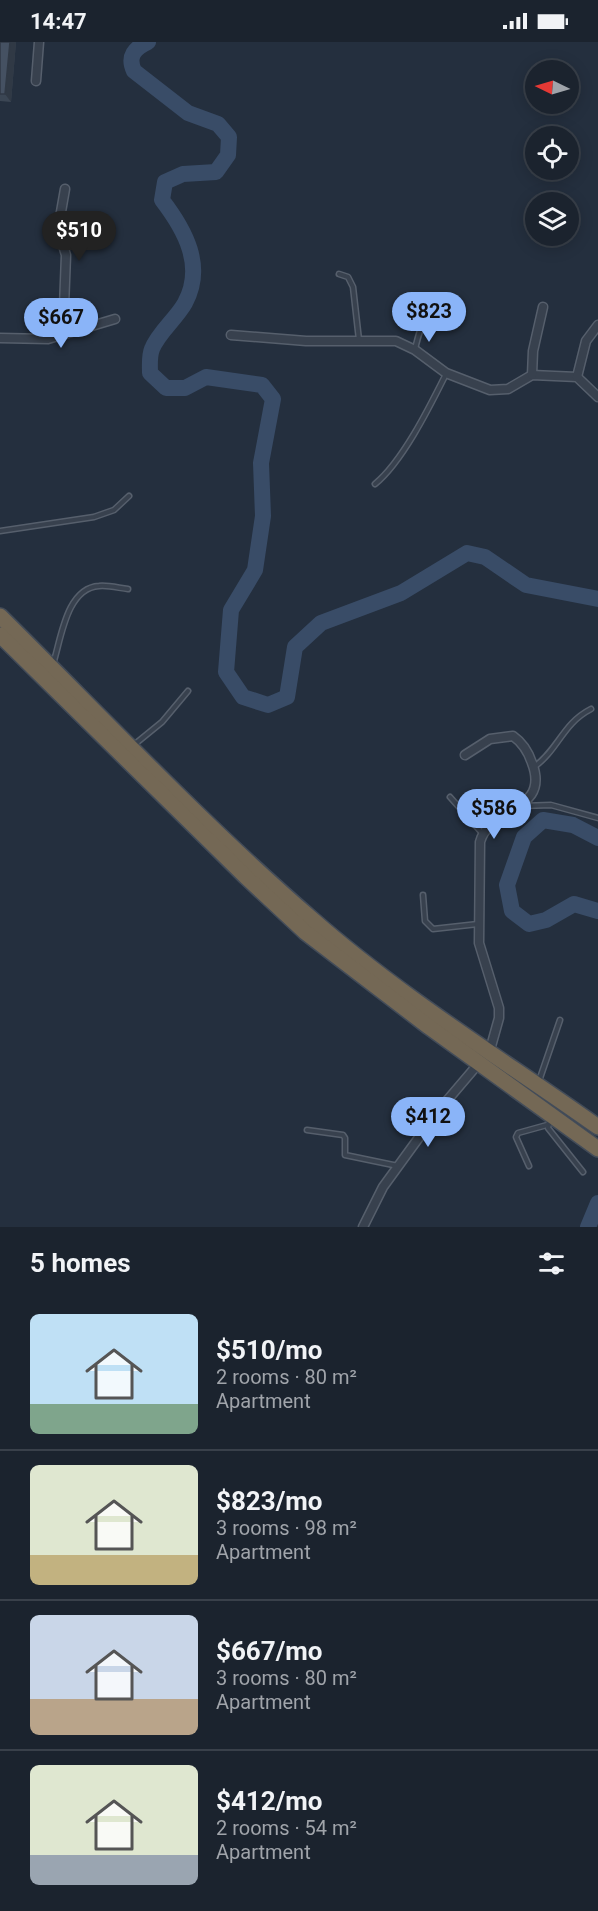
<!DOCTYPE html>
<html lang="en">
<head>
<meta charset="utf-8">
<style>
  body { margin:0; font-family:Roboto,sans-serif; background:#242b36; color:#f1f3f6; height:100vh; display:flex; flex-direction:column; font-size:22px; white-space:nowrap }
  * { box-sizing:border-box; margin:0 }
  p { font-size:20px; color:#a0a4aa }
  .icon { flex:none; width:33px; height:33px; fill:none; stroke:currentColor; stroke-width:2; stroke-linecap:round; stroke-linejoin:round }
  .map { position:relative; height:1185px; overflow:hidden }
  .drawer { display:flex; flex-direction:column; background:#1b232e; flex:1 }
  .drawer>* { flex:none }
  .needle { width:39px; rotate:275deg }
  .fabs { position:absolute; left:525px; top:18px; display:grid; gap:12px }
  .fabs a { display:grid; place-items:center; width:54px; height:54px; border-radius:50%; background:#1b232e; box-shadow:0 3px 15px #0003,0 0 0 2px #39404a; font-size:30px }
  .price { position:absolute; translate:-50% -51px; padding:0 14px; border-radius:21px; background:#8ab4f8; color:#111; font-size:20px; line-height:39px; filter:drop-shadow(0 2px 3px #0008) }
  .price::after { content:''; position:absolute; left:50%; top:36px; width:18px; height:14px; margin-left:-9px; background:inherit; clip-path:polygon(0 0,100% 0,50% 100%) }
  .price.active { background:#222; color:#fff }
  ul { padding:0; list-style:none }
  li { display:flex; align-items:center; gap:18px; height:150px; padding:0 30px }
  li+li { border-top:2px solid #39404a }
  li span { display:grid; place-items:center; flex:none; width:168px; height:120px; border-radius:9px; color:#555 }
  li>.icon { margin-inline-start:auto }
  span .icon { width:72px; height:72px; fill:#fffc; stroke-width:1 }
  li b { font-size:26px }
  h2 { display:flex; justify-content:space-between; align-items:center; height:72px; padding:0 30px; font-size:26px }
  .status { display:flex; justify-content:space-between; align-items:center; height:42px; padding:0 30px; background:#1b232e; direction:ltr }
  .status svg { height:16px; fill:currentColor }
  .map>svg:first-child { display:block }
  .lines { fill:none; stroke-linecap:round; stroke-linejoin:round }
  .river { stroke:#394c67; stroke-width:16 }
  .lane-casing { stroke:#565f6c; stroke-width:7 }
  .street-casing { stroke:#565f6c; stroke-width:11 }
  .highway-casing { stroke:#434c59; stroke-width:18 }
  .lane { stroke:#38414e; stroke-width:4 }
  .street { stroke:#38414e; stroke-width:8 }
  .highway { stroke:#746855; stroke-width:15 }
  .wall { fill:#3b4654 }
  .shaded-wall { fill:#303945 }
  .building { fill:#455162; stroke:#303945; stroke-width:1.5 }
</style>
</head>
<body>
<div class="status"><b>14:47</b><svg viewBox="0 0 49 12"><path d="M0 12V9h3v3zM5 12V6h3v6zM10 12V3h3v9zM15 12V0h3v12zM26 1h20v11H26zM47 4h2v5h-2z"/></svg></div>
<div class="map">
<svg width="598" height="1185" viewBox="0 0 598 1185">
  <rect width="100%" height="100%" fill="#242f3e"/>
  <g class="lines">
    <g class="river">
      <path d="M148 0C135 6 127 14 134 29L188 71 218 82 229 95 228 113 216 130 183 132 165 140 162 158C185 188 205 224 185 261 176 277 158 291 152 307 149 314 150 324 150 331L166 346H185L206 335 262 343 273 357 261 421 263 474 255 528 231 568 226 630 243 655 268 663 287 655 295 605 321 581 401 551 467 511 485 515 526 543 598 557"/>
      <path d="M598 796 573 783 543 778 524 795 507 843 512 869 529 882 546 878 574 862 598 869"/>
      <path d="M588 1185 598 1161"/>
    </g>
    <defs>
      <g id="lane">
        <path d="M339 232 348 235 353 245 359 298"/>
        <path d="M415 307C422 278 424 273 452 264"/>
        <path d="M375 442C403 419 430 364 446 332"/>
        <path d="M0 489 94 475 114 468 129 454"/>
        <path d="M53 622C61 598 66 546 99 544 108 543 119 546 128 547"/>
        <path d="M135 702 162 680 188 649"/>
        <path d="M534 725C559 707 562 682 591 667"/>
        <path d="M450 755 482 791"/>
        <path d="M521 764 551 763 598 776"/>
        <path d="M423 853 425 879 433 887 478 882"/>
        <path d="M539 1039 560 978"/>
        <path d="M550 1077 548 1086 583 1130"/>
        <path d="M307 1088 343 1093 345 1096V1113L398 1124"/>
        <path d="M529 1124 516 1095 518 1091 547 1083"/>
      </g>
      <g id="street">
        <path d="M36 39 39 0"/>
        <path d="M63 291 66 213 58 187 65 147"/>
        <path d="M231 293 306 299H396L415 308 446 331 490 348 508 347 532 333 577 335 598 355"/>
        <path d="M0 296 48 297 115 277"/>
        <path d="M532 333 533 309 543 265"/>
        <path d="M577 335 586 299 598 283"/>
        <path d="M465 713 490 697 513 694C523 701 528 709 532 721 551 770 489 765 480 800L479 901 499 966V976L490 1008"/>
        <path d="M363 1185 383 1145 439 1068 479 1021"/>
      </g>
      <g id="highway">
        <path d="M0 574C102 675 203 783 312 877 401 955 502 1017 598 1085"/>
        <path d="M0 593 246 835 305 890 429 985 598 1107"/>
      </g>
    </defs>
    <use href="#lane" class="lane-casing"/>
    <use href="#street" class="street-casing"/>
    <use href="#highway" class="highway-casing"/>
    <use href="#lane" class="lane"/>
    <use href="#street" class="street"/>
    <use href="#highway" class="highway"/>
  </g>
  <path class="wall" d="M0 0H16L11 60 0 59Z"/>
  <path class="shaded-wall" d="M10 0H16L11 60 5 52Z"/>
  <path class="building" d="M0 0H10L5 52H0Z"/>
</svg>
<div class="fabs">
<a><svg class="needle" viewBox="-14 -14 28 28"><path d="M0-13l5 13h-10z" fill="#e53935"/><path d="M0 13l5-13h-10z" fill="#a0a4aa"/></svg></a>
<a><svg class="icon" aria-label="locate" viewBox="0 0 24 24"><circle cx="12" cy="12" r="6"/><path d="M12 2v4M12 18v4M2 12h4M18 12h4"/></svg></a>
<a><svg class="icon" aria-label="layers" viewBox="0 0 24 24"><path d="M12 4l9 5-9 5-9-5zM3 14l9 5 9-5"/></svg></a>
</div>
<b class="price active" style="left:79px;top:220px">$510</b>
<b class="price" style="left:429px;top:301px">$823</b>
<b class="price" style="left:61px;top:307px">$667</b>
<b class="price" style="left:494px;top:798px">$586</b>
<b class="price" style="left:428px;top:1106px">$412</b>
</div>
<section class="drawer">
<h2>5 homes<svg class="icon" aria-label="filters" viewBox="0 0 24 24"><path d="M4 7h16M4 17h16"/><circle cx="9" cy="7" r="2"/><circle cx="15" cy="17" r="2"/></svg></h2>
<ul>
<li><span style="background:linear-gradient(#bfe0f5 75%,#7fa58c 0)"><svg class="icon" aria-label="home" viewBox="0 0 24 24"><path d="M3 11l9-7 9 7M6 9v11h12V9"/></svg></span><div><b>$510/mo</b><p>2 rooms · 80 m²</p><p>Apartment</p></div></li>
<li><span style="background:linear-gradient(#dfe7d0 75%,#c2b280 0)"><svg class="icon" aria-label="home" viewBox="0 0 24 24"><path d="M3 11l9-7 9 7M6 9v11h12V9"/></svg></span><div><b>$823/mo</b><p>3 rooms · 98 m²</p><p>Apartment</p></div></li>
<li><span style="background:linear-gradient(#c9d6e8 70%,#b9a48a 0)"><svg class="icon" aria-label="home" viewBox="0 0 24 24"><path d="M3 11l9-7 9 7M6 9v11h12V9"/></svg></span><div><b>$667/mo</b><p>3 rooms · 80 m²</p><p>Apartment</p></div></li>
<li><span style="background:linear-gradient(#dfe7d0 75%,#9aa5b1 0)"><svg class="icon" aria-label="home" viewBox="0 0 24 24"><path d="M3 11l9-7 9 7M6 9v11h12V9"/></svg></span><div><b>$412/mo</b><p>2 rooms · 54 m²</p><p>Apartment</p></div></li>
</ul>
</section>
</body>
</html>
